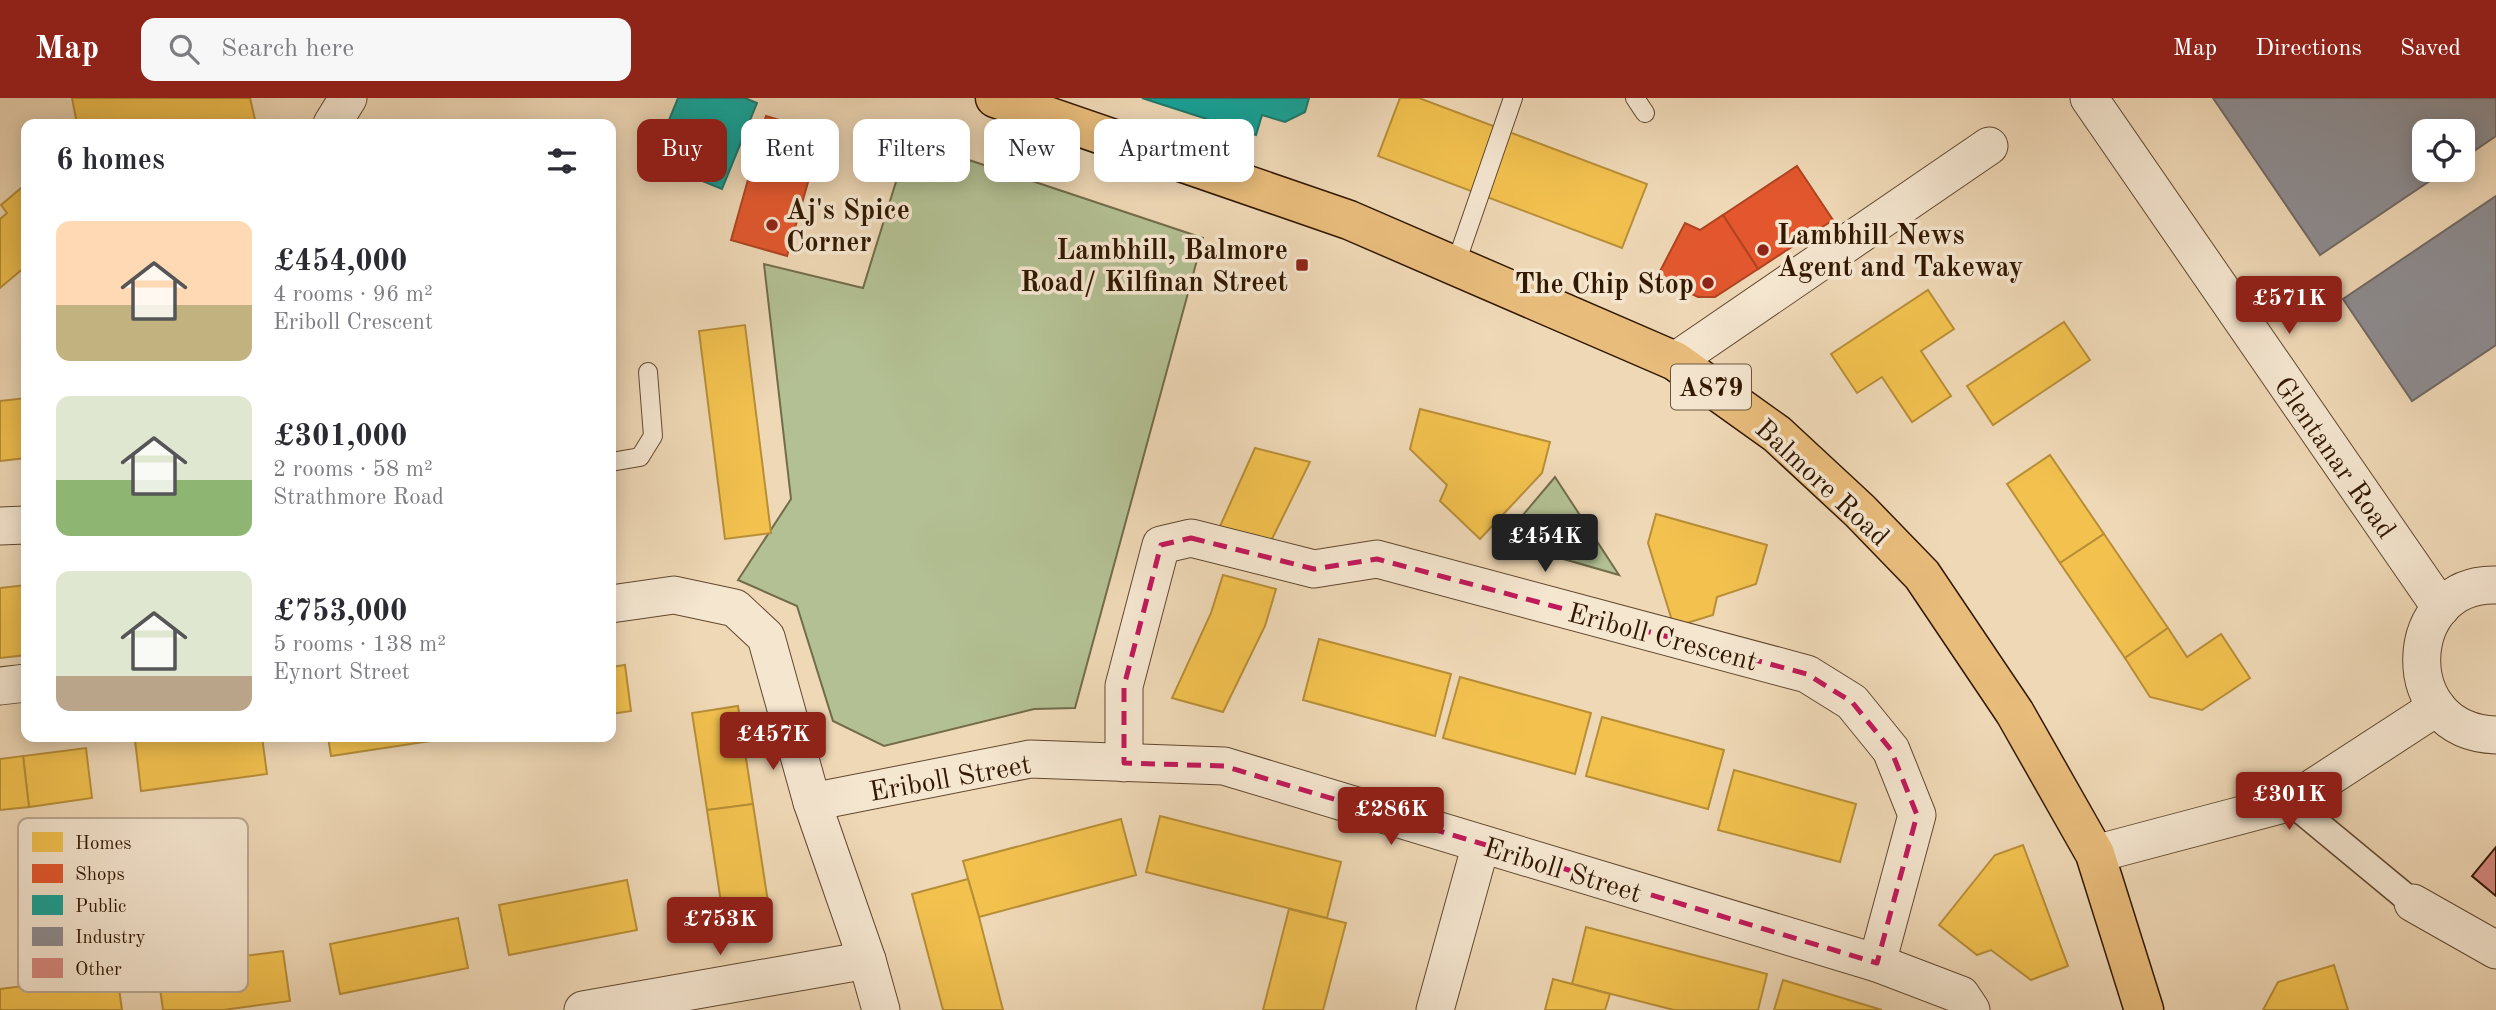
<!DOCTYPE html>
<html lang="en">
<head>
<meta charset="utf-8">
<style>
  body { margin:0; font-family:"Old Standard TT",serif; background:#f7f7f7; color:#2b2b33; height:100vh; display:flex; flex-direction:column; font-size:26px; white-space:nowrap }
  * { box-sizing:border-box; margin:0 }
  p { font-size:23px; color:#7c7c81 }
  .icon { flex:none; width:38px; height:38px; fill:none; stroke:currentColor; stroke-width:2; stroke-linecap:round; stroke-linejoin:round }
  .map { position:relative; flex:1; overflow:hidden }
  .details { position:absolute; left:21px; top:21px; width:595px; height:623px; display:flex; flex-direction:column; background:#fff; border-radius:14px; box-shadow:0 4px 18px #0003 }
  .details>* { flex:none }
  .banner { position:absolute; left:637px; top:21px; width:665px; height:63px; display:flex; gap:14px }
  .tools { position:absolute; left:2412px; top:21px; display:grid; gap:14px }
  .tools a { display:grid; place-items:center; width:63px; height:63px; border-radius:14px; background:#fff; box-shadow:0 4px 18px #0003; font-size:35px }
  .price { position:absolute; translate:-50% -60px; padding:0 16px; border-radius:7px; background:#8f2418; color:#fff; font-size:23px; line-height:46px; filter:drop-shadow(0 2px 4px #0008) }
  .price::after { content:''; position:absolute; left:50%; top:42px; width:21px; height:16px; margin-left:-10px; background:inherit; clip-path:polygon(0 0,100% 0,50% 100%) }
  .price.selected { background:#222; color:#fff }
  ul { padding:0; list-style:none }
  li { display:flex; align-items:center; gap:21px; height:175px; padding:0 35px }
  li span { display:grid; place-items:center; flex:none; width:196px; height:140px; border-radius:14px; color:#555 }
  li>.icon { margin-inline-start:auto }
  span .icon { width:84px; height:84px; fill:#fffc; stroke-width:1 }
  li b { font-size:30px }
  h2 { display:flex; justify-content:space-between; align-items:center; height:84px; padding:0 35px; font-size:30px }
  .pill { padding:0 24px; border-radius:14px; background:#fff; box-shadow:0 4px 18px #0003; font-size:24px; line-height:63px }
  .pill.selected { background:#8f2418; color:#fff }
  header { display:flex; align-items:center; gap:42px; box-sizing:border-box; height:98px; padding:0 35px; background:#8f2418; color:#fff }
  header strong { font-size:33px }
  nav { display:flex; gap:38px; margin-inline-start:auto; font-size:24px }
  .search { width:490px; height:63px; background:#f7f7f7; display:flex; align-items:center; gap:18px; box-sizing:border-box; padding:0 24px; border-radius:14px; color:#7c7c81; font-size:26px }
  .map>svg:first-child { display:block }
  .green { fill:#b3c093; stroke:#726c4a; stroke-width:2 }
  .homes { fill:#f2c14e; stroke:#b88e37; stroke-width:2 }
  .shops { fill:#e4572e; stroke:#af4420; stroke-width:2 }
  .public { fill:#17a398; stroke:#1f796a; stroke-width:2 }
  .industry { fill:#8d8d92; stroke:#726a66; stroke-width:2 }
  .building { fill:#d5887e; stroke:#321800; stroke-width:2 }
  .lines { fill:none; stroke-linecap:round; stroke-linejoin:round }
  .service-casing { stroke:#61482e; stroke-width:20 }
  .pedestrian-casing { stroke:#61482e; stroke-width:29 }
  .minor-casing { stroke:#61482e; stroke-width:39 }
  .primary-casing { stroke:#321800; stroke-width:41 }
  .service { stroke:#f5e6d0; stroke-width:18 }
  .pedestrian { stroke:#f5e6d0; stroke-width:26 }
  .minor { stroke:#f5e6d0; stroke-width:37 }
  .primary { stroke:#e8bc7b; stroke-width:38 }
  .marked { fill:none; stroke:#c2185b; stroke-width:5; stroke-dasharray:14 9; stroke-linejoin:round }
  .poi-dot { fill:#8f2418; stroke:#f5e6d0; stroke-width:2.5 }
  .labels { text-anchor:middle; stroke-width:7; stroke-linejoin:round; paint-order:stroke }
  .shield { fill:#f5e6d0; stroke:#6c563e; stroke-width:2 }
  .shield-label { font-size:26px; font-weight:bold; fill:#321800 }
  .poi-label { font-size:28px; font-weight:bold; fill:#321800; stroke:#f5e6d0; text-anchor:start }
  .street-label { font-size:28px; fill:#321800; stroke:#f5e6d0 }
  .key { fill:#f5e6d0; stroke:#baa892; stroke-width:2 }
  .key-label { font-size:19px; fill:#321800 }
</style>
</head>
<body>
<header>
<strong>Map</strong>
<div class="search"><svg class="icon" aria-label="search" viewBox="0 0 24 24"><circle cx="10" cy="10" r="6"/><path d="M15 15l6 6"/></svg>Search here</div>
<nav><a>Map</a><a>Directions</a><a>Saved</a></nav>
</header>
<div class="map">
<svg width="2496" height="912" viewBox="0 0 2496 912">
  <rect width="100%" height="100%" fill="#efd8b6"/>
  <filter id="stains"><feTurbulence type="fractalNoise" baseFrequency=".00286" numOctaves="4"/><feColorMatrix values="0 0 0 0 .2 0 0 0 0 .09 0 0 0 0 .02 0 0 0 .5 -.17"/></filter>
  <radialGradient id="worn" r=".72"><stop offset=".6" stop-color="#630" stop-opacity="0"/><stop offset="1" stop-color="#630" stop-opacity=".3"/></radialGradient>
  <g class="green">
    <path d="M909 42 1203 140 1075 610 1034 611 884 648 833 623 797 508 738 482 791 401 764 166 863 190Z"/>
    <path d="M1555 379 1619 477 1501 443Z"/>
  </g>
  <g class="homes">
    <path d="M72 0H250L256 26H77Z"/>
    <path d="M1400 0H1419L1647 86 1622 150 1378 58Z"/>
    <path d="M26 86V168L0 190V121L7 115 1 107Z"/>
    <path d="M1928 192 1954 231 1921 253 1951 298 1912 324 1882 279 1857 295 1831 256Z"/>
    <path d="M2064 224 2090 262 1993 327 1967 288Z"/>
    <path d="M745 227 771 435 725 441 699 233Z"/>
    <path d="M26 300V360L0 363V303Z"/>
    <path d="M1420 311 1550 344 1542 375 1480 441 1440 403 1447 387 1410 351Z"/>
    <path d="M1255 350 1310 364 1268 449 1217 435Z"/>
    <path d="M2050 357 2104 436 2060 465 2007 386Z"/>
    <path d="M1656 416 1767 447 1756 486 1717 499 1713 517 1674 529 1648 445Z"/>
    <path d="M2104 436 2168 530 2125 560 2060 465Z"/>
    <path d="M1223 477 1276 491 1265 528 1223 614 1172 600 1211 515Z"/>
    <path d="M26 487V557L0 560V490Z"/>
    <path d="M2168 530 2187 559 2221 536 2250 580 2202 612 2150 599 2125 560Z"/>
    <path d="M1319 541 1451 576 1435 638 1303 602Z"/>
    <path d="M625 567 631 613 611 616V569Z"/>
    <path d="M1460 579 1591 615 1575 676 1443 640Z"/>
    <path d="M738 608 753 706 707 712 692 615Z"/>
    <path d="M1602 619 1724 652 1708 711 1586 678Z"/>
    <path d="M160 639H262L267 676 141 693 135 642Z"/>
    <path d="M328 639H431V643L331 658Z"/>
    <path d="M86 650 92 700 29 709 23 658Z"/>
    <path d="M23 658 29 709 0 712V661Z"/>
    <path d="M1734 672 1856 706 1840 764 1718 732Z"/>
    <path d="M753 706 768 804 722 811 707 712Z"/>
    <path d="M1160 718 1341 764 1327 820 1146 774Z"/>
    <path d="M1121 721 1136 777 979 819 963 763Z"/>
    <path d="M2023 747 2068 868 2031 882 1991 852 1977 857 1939 827 1995 757Z"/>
    <path d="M968 781 979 819 1003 912H943L912 796Z"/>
    <path d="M627 782 637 832 509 857 499 807Z"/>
    <path d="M1289 811 1346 825 1323 912H1263Z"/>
    <path d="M458 820 468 870 340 896 330 846Z"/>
    <path d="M1586 829 1767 876 1758 912H1674L1572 886Z"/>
    <path d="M283 853 290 903 223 912H163L157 869Z"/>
    <path d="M2334 867 2348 912H2263L2278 884Z"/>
    <path d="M117 876 122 912H0V891Z"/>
    <path d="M1553 881 1610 896 1605 912H1545Z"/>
    <path d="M1783 882 1882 912H1774Z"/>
  </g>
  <g class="shops">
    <path d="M766 18 822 35 787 158 731 142Z"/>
    <path d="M1797 68 1833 122 1758 171 1723 117Z"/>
    <path d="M1723 117 1758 171 1715 199H1698L1657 179 1685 125 1700 132Z"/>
  </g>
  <g class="public">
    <path d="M678 0H745L757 5 722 91 670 70 685 33 667 27Z"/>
    <path d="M1142 0H1309L1305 14 1285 24 1262 17 1256 37Z"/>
  </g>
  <g class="industry">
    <path d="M2213 0H2496V38L2462 61V33H2424V72H2446L2320 157Z"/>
    <path d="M2496 98V247L2412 303 2343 201Z"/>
  </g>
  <path class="building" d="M2496 749V798L2472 778Z"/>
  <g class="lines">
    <defs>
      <g id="service">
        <path d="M1635 0 1645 15"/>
        <path d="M1455 168 1513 0"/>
        <path d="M611 364 640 359 653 338 648 274"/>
      </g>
      <path id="pedestrian" d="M2291 704 2413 805"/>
      <g id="minor">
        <path d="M2089 0 2441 510"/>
        <path d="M332 26 348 0"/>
        <path d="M1675 263 1989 48"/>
        <path d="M0 428 26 427"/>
        <path d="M2496 487C2401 484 2393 634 2496 637"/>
        <path d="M611 506 674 497 735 510 766 539 812 704 867 862 881 912"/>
        <path d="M0 588 26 585"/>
        <path d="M1124 665V588L1161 447 1191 440 1314 471 1377 461 1807 576 1852 604 1891 652 1917 717 1877 865"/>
        <path d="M812 704 1030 661 1224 668 1877 865 1961 897 1971 912"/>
        <path d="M2095 756 2291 704 2437 609"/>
        <path d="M2413 805 2496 852"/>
        <path d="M583 912 867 862"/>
        <path d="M1435 912 1481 746"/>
      </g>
      <path id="primary" d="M995 0 1349 122 1675 263 1777 336 1860 413 1922 477 2015 615 2095 756 2144 912"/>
    </defs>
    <use href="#service" class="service-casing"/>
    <use href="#pedestrian" class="pedestrian-casing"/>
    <use href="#minor" class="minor-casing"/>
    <use href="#primary" class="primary-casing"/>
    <use href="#service" class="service"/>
    <use href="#pedestrian" class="pedestrian"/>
    <use href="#minor" class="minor"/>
    <use href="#primary" class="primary"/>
  </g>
  <path class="marked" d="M1191 440 1314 471 1377 461 1807 576 1852 604 1891 652 1917 717 1877 865 1224 668 1124 665V588L1161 447Z"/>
  <g class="poi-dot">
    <circle cx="772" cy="127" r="7"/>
    <circle cx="1763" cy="152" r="7"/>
    <rect x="1295" y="160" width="14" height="14" rx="3.5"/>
    <circle cx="1708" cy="185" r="7"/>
  </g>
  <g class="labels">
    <rect class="shield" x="1671" y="266.5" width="80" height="45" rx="5"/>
    <g class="shield-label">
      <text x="1711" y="298">A879</text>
    </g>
    <g class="poi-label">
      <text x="786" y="121">Aj's Spice<tspan x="786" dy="32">Corner</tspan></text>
      <text x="1777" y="146">Lambhill News<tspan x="1777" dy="32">Agent and Takeway</tspan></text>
      <text x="1288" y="161" text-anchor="end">Lambhill, Balmore<tspan x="1288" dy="32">Road/ Kilfinan Street</tspan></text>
      <text x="1694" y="195" text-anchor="end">The Chip Stop</text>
    </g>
    <g class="street-label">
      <text transform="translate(2336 359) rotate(55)" y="10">Glentanar Road</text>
      <text transform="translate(1823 384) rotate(43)" y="10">Balmore Road</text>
      <text transform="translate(1663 538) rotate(15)" y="10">Eriboll Crescent</text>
      <text transform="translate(950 679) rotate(-10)" y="10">Eriboll Street</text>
      <text transform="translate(1563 771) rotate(17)" y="10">Eriboll Street</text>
    </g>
  </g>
  <rect x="18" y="720" width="230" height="174" rx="10" class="key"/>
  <rect x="32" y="734" width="31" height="20" fill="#f2c14e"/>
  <rect x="32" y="766" width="31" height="19" fill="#e4572e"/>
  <rect x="32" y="797" width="31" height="20" fill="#17a398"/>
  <rect x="32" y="829" width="31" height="19" fill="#8d8d92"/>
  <rect x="32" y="860" width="31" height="20" fill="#d5887e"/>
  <g class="key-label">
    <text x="75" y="751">Homes</text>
    <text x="75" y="782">Shops</text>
    <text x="75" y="814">Public</text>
    <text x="75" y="845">Industry</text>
    <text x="75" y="877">Other</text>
  </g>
  <rect width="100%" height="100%" filter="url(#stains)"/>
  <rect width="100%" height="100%" fill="url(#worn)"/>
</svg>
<div class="tools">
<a><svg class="icon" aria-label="locate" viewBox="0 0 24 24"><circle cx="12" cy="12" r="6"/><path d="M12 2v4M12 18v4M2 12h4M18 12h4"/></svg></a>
</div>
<b class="price" style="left:2289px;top:238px">£571K</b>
<b class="price selected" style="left:1545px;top:476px">£454K</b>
<b class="price" style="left:773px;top:674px">£457K</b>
<b class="price" style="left:2289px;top:734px">£301K</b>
<b class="price" style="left:1391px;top:749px">£286K</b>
<b class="price" style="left:720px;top:859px">£753K</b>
<div class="banner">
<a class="pill selected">Buy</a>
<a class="pill">Rent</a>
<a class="pill">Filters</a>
<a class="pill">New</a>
<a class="pill">Apartment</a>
</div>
<section class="details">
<h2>6 homes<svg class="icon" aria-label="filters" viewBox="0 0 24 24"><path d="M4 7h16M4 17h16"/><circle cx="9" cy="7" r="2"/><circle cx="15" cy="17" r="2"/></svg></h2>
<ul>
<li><span style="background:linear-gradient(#ffd9b3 60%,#c2b280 0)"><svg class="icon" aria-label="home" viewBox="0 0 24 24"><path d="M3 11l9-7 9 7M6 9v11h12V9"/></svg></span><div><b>£454,000</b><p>4 rooms · 96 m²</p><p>Eriboll Crescent</p></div></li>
<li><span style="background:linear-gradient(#dfe7d0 60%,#8fb573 0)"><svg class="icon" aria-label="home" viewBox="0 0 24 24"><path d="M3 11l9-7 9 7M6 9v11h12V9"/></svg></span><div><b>£301,000</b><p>2 rooms · 58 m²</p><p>Strathmore Road</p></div></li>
<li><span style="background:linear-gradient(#dfe7d0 75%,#b9a48a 0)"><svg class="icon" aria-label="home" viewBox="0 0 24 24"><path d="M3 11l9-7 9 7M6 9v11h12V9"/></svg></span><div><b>£753,000</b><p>5 rooms · 138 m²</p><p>Eynort Street</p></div></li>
</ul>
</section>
</div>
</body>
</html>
